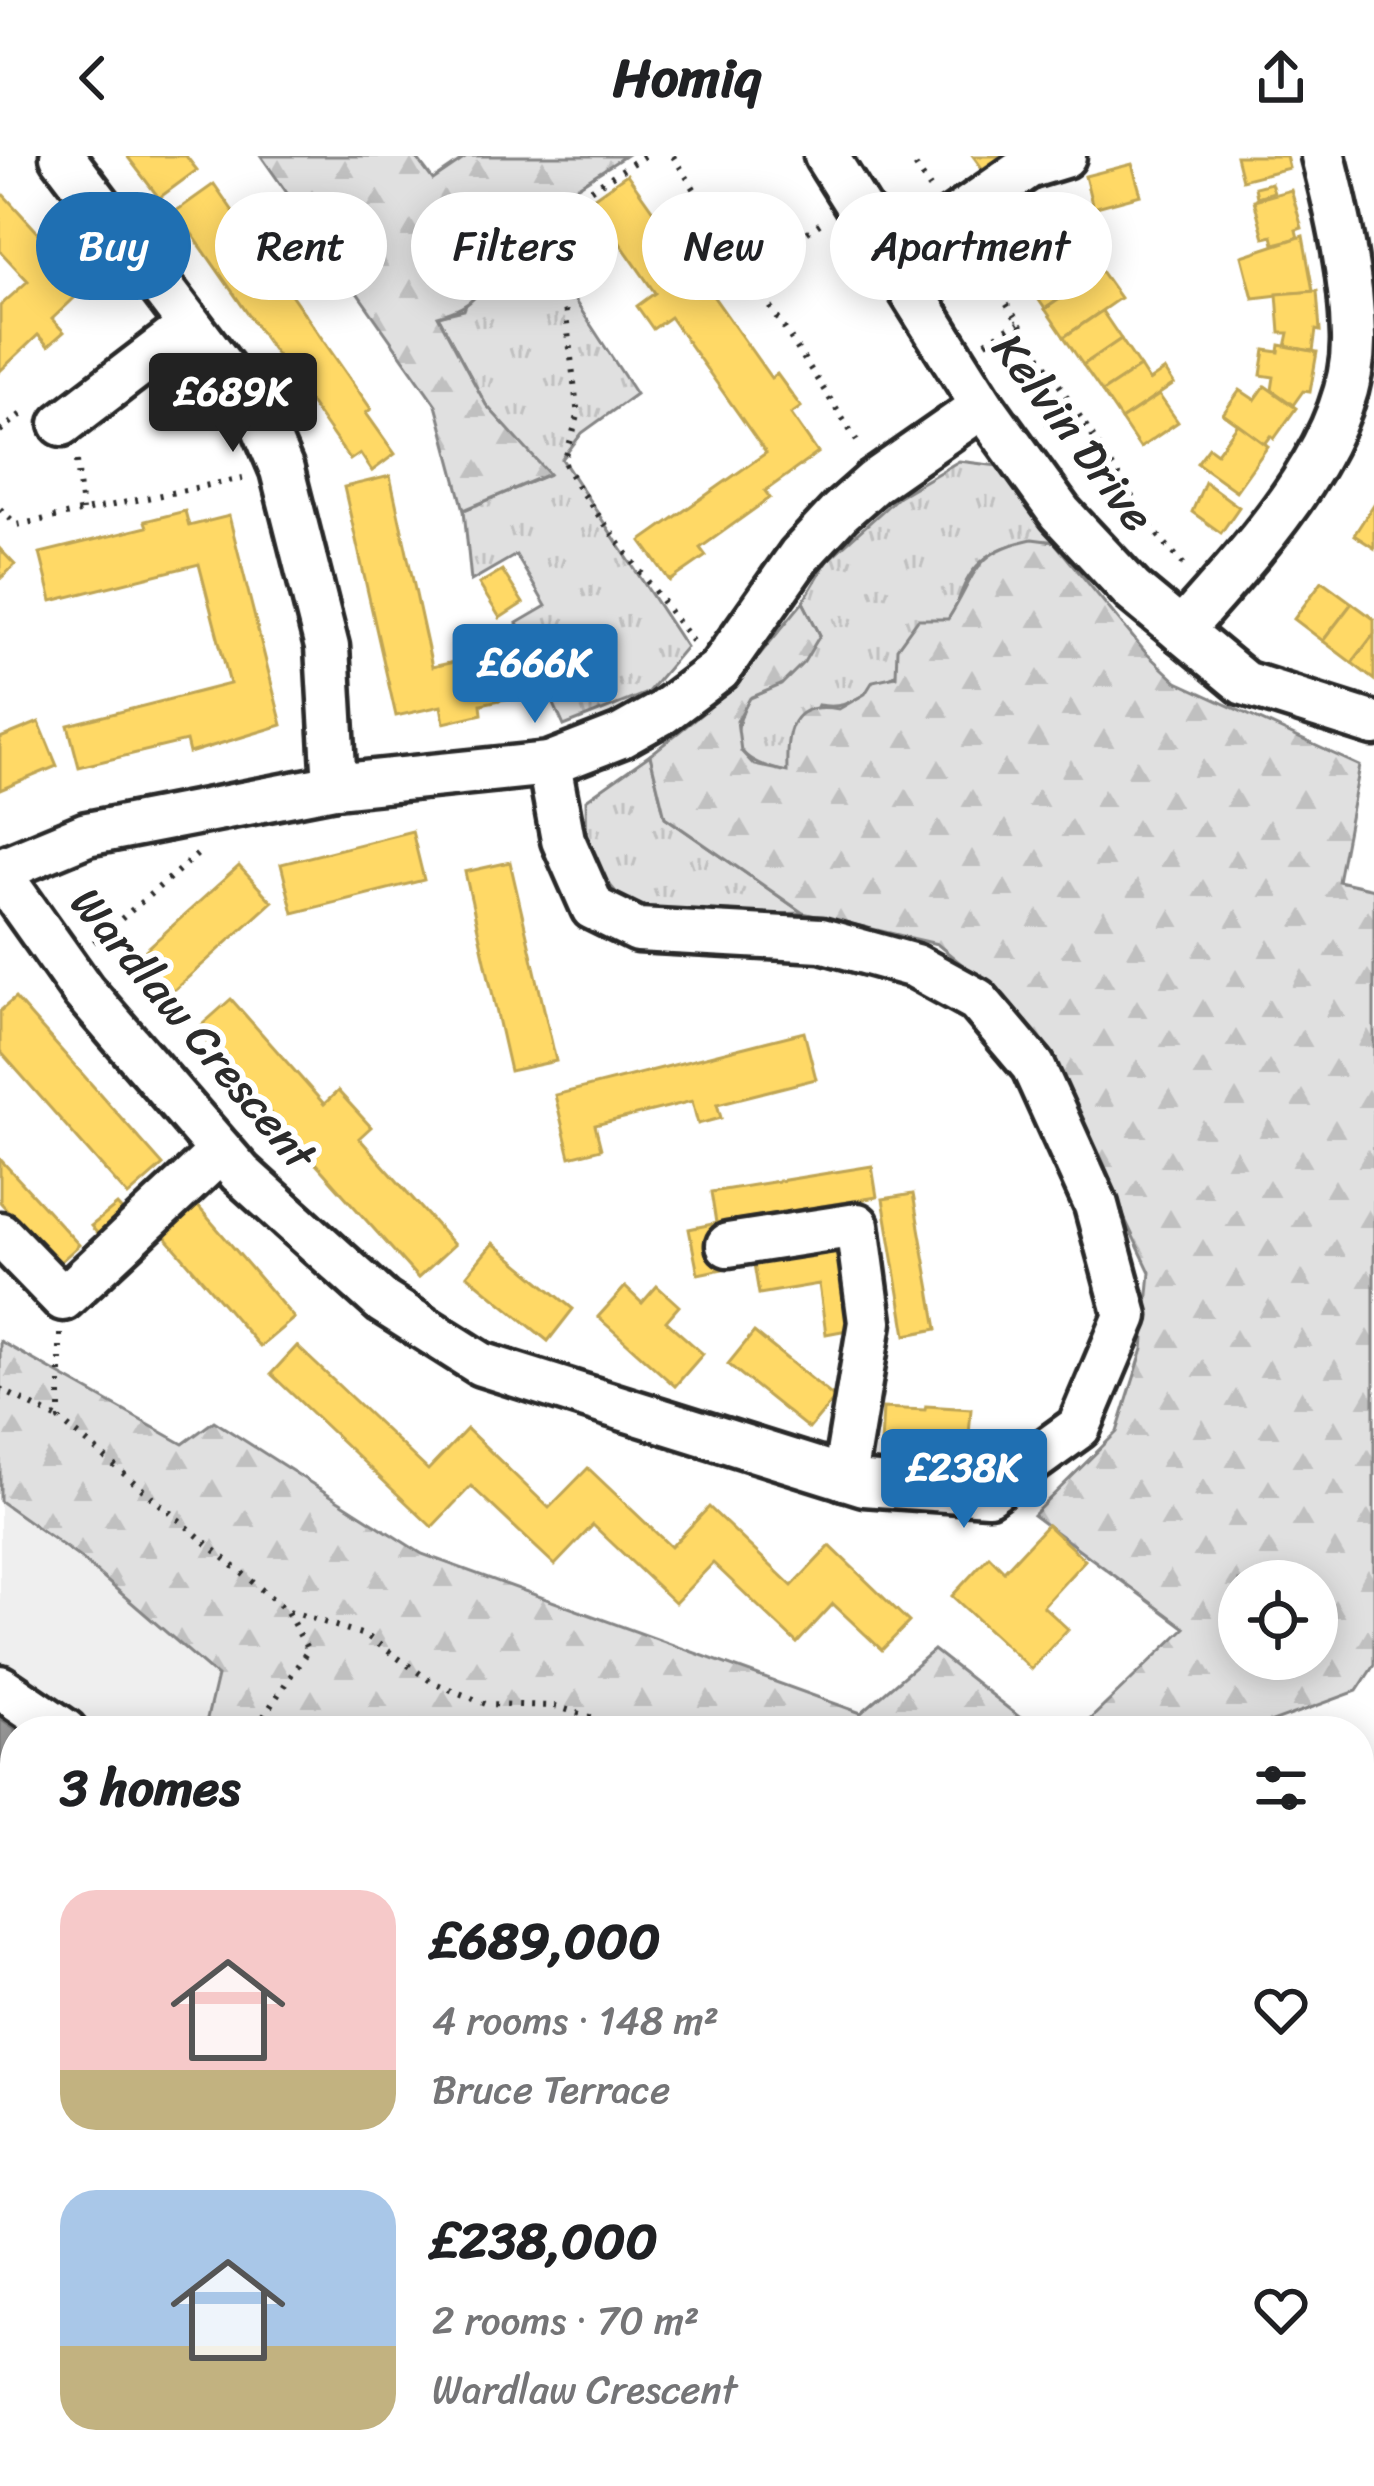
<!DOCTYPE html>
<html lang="en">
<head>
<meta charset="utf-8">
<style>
  body { margin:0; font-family:Sriracha,sans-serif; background:#f6f6f6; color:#202124; height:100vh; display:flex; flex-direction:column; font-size:45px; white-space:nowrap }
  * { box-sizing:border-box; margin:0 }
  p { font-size:39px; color:#757577 }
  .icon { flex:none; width:66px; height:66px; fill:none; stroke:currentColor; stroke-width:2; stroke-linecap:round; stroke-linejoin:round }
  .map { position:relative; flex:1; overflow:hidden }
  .side { position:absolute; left:0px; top:1560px; width:1374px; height:771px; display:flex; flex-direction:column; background:#fff; border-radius:48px 48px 0 0; box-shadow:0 6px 30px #0003 }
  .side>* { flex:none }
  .hud { position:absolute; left:36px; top:36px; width:1302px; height:108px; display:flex; gap:24px }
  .fabs { position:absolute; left:1218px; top:1404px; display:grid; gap:24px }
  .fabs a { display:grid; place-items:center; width:120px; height:120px; border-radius:50%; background:#fff; box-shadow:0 6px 30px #0003; font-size:60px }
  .price { position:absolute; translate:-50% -102px; padding:0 27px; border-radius:12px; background:#1f6fb2; color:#fff; font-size:39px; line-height:78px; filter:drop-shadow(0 3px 6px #0008) }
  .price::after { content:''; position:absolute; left:50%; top:72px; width:36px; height:27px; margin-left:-18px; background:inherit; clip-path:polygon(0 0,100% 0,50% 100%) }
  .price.current { background:#222; color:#fff }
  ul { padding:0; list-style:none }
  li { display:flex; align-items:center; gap:36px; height:300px; padding:0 60px }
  li span { display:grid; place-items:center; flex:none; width:336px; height:240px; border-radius:36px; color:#555 }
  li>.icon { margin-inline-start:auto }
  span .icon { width:144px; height:144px; fill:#fffc; stroke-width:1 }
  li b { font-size:51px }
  h2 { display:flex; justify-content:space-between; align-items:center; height:144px; padding:0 60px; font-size:51px }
  .pill { padding:0 42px; border-radius:54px; background:#fff; box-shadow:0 6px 30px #0003; font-size:42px; line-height:108px }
  .pill.current { background:#1f6fb2; color:#fff }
  header { display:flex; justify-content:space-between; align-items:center; height:156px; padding:0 60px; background:#fff; font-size:54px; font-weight:800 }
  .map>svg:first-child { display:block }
  .built { fill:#efefef }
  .grass { fill:url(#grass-tufts); stroke:#868686; stroke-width:3 }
  .forest { fill:url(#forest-firs); stroke:#868686; stroke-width:3; fill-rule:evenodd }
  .wetland { fill:url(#wetland-marsh); stroke:#868686; stroke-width:3 }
  .homes { fill:#ffd966; stroke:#bfa554; stroke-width:3 }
  .industry { fill:#999; stroke:#787878; stroke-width:3 }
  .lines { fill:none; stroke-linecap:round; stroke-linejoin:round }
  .minor-casing { stroke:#2b2b2b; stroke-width:51 }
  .path { stroke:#2b2b2b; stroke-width:6; stroke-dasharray:3 9; stroke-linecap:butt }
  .minor { stroke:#fff; stroke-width:42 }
  .labels { text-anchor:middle; stroke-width:12; stroke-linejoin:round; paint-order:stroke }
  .street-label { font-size:45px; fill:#2b2b2b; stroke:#fff }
</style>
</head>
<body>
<header><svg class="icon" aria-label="back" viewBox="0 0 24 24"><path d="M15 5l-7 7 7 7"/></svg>Homiq<svg class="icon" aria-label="share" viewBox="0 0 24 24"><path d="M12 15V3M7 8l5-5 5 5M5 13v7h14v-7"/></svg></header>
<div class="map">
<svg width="1374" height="2330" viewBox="0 0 1374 2330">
  <defs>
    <pattern id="grass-tufts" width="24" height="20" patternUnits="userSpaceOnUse" patternTransform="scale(3)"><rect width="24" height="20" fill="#e0e0e0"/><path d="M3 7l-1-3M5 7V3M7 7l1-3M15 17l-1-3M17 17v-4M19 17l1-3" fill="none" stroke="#c0c0c0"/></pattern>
    <pattern id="forest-firs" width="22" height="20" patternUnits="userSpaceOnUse" patternTransform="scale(3)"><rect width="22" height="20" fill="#e0e0e0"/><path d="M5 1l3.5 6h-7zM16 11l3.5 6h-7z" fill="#c0c0c0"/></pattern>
    <pattern id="wetland-marsh" width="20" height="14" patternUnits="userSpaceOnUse" patternTransform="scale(3)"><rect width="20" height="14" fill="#e0e0e0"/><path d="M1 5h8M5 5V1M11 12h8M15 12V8" fill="none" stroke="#c0c0c0"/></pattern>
  </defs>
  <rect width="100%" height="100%" fill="#fff"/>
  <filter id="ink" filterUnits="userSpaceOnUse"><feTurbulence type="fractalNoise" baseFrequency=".00833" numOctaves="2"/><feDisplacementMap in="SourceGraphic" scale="24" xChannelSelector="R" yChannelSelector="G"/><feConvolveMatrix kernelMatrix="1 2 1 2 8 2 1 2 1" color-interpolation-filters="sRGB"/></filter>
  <g filter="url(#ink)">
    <g class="built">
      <path d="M0 1296 292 1514 257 1575H15V1995L9 2006 0 2000Z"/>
      <path d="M0 2087 15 2099V2316H281L298 2330H0Z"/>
      <path d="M481 2316H1018L1007 2330H499Z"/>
    </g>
    <g class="grass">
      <path d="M512 62 528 73 636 238 582 277 562 303 686 491 647 537 564 570 517 467 546 450 516 399 471 425 464 354 548 319 486 249 438 160 464 154 480 112 473 99 490 76Z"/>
      <path d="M959 305 998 310 1047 371 1054 386C1020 381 983 393 966 426 960 437 958 449 951 460 929 490 901 517 869 536 849 547 841 553 818 549L787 616C738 606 724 589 750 541 781 533 804 506 820 479L803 446 827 405 899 340Z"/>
      <path d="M650 599 665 661 803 757 661 762 619 740 587 701 586 644Z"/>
    </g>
    <g class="forest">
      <path d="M261 0H415L433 24 468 0H625L520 67 512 62 490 76 473 99C492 136 472 151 438 160L486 249 549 318 464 354 436 249Z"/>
      <path d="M1032 383 1054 386 1146 497 1177 526 1360 610 1338 725 1374 733V1509L1357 1535 1248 1575H1078L1185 1472 1033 1359 1117 1276 1143 1193 1150 1116 1068 943 992 833 937 788 803 757 665 661 650 599 729 536 803 446 820 479 804 506 781 529 750 542 737 565 741 595 754 609 787 616C786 575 789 544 839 553L865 538 873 525 896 520 897 492 918 463H948C977 419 970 397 1032 383ZM1239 1425H1317V1503H1239Z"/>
      <path d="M0 1185 183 1288 214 1265 422 1398 861 1557 934 1494 1037 1575H204L217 1520 79 1401 0 1345Z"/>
      <path d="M1227 2316H1324L1332 2330H1232Z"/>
    </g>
    <path class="wetland" d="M1018 2316H1227L1232 2330H1007Z"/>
    <g class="homes">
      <path d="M127 0H186L197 14 159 42Z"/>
      <path d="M973 0H1005L984 15Z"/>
      <path d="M1236 0H1286L1289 12 1242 24Z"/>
      <path d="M1132 8 1141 39 1093 52 1085 20Z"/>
      <path d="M627 18 771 222 777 218 801 251 791 258 818 297 765 335 770 342 700 392 706 400 670 425 641 385 766 297 670 161 653 173 637 150 655 137 590 44Z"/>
      <path d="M1271 27 1274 36 1257 41 1255 31Z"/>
      <path d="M214 28 371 253 366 257 395 298 372 315 360 297 350 304 176 55Z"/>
      <path d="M1291 34 1302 72 1296 74 1298 82 1274 88 1272 80 1264 82 1254 44Z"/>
      <path d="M0 35 87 130 52 163 64 176 48 190 38 179 0 215V150L28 125 0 95Z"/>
      <path d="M1026 44 1045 72 1007 98 988 70Z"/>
      <path d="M1045 72 1064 100 1026 125 1007 98Z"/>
      <path d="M1303 80 1313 135 1253 142 1242 100Z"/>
      <path d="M1064 100 1083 127 1045 153 1026 125Z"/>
      <path d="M1101 115 1120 142 1064 181 1045 153Z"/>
      <path d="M1317 135 1320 175 1316 174 1313 195 1286 191 1289 177H1280L1277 138Z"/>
      <path d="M1102 155 1121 183 1083 209 1064 181Z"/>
      <path d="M1121 183 1140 211 1102 236 1083 209Z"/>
      <path d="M1280 189 1317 196 1310 236 1303 235 1293 249 1272 234 1274 221 1261 219 1265 194 1279 196Z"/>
      <path d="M1140 211 1149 225 1165 214 1174 228 1121 264 1102 236Z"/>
      <path d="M1265 230 1296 252 1274 283 1271 280 1265 288 1223 258 1240 234 1255 244Z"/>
      <path d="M1159 239 1178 266 1140 292 1121 264Z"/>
      <path d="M1238 268 1268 290 1236 335 1197 307 1209 291 1217 297Z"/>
      <path d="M390 320 432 511 503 495 514 541 481 548 482 558 444 567 441 550 396 560 344 331Z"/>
      <path d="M1205 326 1239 351 1221 377 1192 356Z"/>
      <path d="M1374 348V392L1354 379Z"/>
      <path d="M185 355 189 370 229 360 282 569 189 597 186 585 79 611 68 569 230 528 199 408 52 445 40 397 147 371 145 365Z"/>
      <path d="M0 393 15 409 0 423Z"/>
      <path d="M502 414 523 447 500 462 479 428Z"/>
      <path d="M1322 425 1352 447 1323 485 1294 463Z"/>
      <path d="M1352 447 1374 463V478L1352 507 1323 485Z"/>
      <path d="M1374 478V524L1352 507Z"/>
      <path d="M39 566 57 610 0 634V582Z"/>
      <path d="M412 675 424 724 293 757 281 708Z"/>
      <path d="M510 706 556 905 510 915 465 716Z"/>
      <path d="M239 710 272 746 173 835 140 799Z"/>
      <path d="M15 842 163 1009 128 1040 0 895V855Z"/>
      <path d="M231 843 324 948 338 935 371 971 359 982 454 1089 418 1122 196 874Z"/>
      <path d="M804 876 816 923 717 948 721 962 698 968 692 945 595 969 601 993 570 1001 555 939Z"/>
      <path d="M0 1003 79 1089 57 1109 0 1046Z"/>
      <path d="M872 1010 877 1041 716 1067 711 1036Z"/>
      <path d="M913 1038 937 1173 906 1179 883 1043Z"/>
      <path d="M196 1048 294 1162 260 1191 162 1077Z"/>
      <path d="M117 1049 128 1061 102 1083 91 1070Z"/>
      <path d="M717 1067 727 1112 698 1118 689 1073Z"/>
      <path d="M493 1087 573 1153 548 1185 467 1119Z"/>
      <path d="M845 1094 858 1172 826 1178 819 1128 759 1138 754 1108Z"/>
      <path d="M657 1130 679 1150 666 1165 703 1198 675 1230 598 1161 625 1131 642 1147Z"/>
      <path d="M754 1176 835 1242 809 1273 728 1208Z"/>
      <path d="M297 1190 428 1314 467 1273 549 1352 588 1312 671 1391 709 1351 792 1430 830 1390 909 1466 882 1494 833 1448 797 1487 713 1407 675 1447 593 1369 555 1409 471 1330 432 1371 271 1218Z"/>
      <path d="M926 1250 971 1253 968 1293 881 1288 883 1252 925 1254Z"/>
      <path d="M1047 1369 1085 1404 1043 1450 1068 1473 1031 1513 952 1440 989 1400 1004 1415Z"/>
      <path d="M1362 1584 1374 1620V1634L1359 1644V1585Z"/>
      <path d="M1366 2116 1374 2139V2169L1359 2174V2118Z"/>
      <path d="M1374 2180V2231L1359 2239V2187Z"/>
      <path d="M1374 2248V2310H1373L1362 2303 1367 2293 1361 2285 1369 2278 1359 2260Z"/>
    </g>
    <g class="industry">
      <path d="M0 1562 19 1575H15V1624L0 1646Z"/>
      <path d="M596 2316H879L868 2330H614Z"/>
    </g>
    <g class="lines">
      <defs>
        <g id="minor">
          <path d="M62 0 259 260 282 314 327 491 335 630"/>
          <path d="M826 0 983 250 1060 357 1133 435 1244 527 1374 568"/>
          <path d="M891 106 1028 11 1064 0"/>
          <path d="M62 268 190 170"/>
          <path d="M1181 475C1247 400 1356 288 1353 181 1352 120 1338 58 1323 0"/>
          <path d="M0 714 87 678 335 630 549 608 621 580 662 557 719 514 800 399 840 356 874 326 983 250"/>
          <path d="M0 718 83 835 240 1017 383 1146 481 1208 864 1328 988 1337 1079 1271 1126 1160 1096 1049 1033 910 977 844 915 810 821 784 638 774 593 752 563 684 549 608"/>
          <path d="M0 1078 63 1143 221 995"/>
          <path d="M728 1089 857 1069 870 1166 844 1322"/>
          <path d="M0 1531 65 1575"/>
          <path d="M0 1698 15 1676"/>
          <path d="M1359 1741 1362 1762 1359 1772"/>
          <path d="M1359 1918 1374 1970"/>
          <path d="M0 2045 15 2057"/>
          <path d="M353 2316 371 2330"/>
          <path d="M518 2316 536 2330"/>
          <path d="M972 2330 983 2316"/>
        </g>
      </defs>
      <use href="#minor" class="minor-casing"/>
      <g class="path">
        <path d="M644 0 528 73 563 134 578 260 564 306 579 333 692 485"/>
        <path d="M673 0 859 288"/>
        <path d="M909 0 930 32"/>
        <path d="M974 98 1155 376 1185 410"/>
        <path d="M748 117 821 67"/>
        <path d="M986 186 1018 166"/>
        <path d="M1047 271 1074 253"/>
        <path d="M0 275 25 256"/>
        <path d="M77 305 82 355"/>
        <path d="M0 353 17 369 243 322"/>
        <path d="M94 786 198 698"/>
        <path d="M60 1178V1264L286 1454 308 1494 254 1575"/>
        <path d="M0 1233 60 1264"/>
        <path d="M289 1455 367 1480 432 1526 486 1548 555 1550 636 1575"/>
        <path d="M0 1960 15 1937"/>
      </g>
      <use href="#minor" class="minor"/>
    </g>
  </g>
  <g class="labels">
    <g class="street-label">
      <text transform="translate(1074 276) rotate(53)" y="16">Kelvin Drive</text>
      <text transform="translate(194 872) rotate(50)" y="16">Wardlaw Crescent</text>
    </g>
  </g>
</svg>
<div class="fabs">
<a><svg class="icon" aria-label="locate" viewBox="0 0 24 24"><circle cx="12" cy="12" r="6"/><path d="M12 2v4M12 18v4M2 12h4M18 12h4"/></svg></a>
</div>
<b class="price current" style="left:233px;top:299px">£689K</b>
<b class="price" style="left:535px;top:570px">£666K</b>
<b class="price" style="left:964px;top:1375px">£238K</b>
<div class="hud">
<a class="pill current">Buy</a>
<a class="pill">Rent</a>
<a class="pill">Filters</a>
<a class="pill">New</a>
<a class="pill">Apartment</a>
</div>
<section class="side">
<h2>3 homes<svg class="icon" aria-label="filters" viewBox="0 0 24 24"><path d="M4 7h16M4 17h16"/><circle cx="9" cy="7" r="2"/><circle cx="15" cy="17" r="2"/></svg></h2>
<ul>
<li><span style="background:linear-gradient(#f6c9c9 75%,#c2b280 0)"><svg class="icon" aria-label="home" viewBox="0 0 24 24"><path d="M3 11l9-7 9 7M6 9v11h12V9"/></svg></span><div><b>£689,000</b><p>4 rooms · 148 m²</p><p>Bruce Terrace</p></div><svg class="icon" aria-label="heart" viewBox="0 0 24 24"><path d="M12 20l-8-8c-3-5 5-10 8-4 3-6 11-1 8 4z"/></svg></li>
<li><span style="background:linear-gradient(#a9c7e8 65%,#c2b280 0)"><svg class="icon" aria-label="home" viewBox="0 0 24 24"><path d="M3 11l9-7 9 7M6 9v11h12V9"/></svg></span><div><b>£238,000</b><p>2 rooms · 70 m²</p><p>Wardlaw Crescent</p></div><svg class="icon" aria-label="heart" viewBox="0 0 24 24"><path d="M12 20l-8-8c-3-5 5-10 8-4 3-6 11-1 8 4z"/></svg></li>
</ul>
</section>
</div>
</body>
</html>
